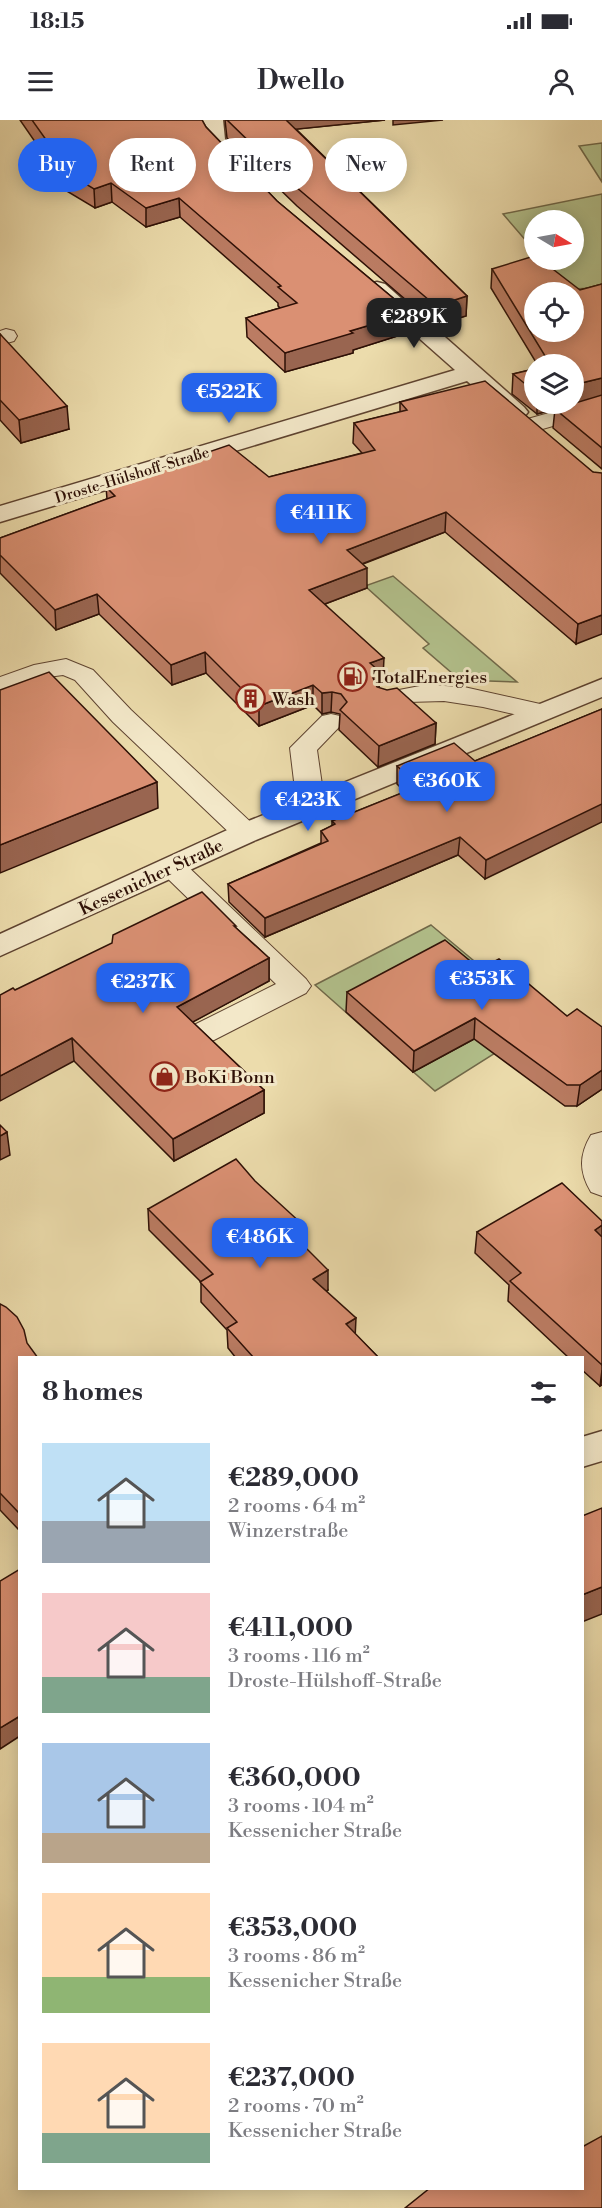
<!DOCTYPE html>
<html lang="en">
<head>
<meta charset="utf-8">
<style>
  body { margin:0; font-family:"Libre Bodoni",serif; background:#f7f7f7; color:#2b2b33; height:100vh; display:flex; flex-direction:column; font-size:22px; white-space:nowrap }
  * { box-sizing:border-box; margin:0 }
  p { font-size:20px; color:#7c7c81 }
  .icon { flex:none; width:33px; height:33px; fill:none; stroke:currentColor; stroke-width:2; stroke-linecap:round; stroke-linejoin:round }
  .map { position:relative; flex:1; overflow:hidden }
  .side { position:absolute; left:18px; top:1236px; width:566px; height:834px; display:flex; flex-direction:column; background:#fff; border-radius:0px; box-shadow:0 3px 15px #0003 }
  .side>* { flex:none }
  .top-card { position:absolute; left:18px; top:18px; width:567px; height:54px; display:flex; gap:12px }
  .needle { width:39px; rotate:100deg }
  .controls { position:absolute; left:524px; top:90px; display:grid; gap:12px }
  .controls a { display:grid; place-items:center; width:60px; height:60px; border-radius:50%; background:#fff; box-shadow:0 3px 15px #0003; font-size:30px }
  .price { position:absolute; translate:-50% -51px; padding:0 14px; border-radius:12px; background:#2563eb; color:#fff; font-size:20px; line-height:39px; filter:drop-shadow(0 2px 3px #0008) }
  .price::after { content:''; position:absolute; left:50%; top:36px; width:18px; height:14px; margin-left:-9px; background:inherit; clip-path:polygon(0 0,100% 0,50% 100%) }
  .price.current { background:#222; color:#fff }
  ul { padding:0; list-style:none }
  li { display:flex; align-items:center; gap:18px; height:150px; padding:0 24px }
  li span { display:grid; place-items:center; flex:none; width:168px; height:120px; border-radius:0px; color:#555 }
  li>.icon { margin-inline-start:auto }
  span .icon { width:72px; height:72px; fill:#fffc; stroke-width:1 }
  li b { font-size:26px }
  h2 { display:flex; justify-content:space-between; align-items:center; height:72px; padding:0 24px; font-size:26px }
  .chip { padding:0 21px; border-radius:27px; background:#fff; box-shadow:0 3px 15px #0003; font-size:21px; line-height:54px }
  .chip.current { background:#2563eb; color:#fff }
  .status { display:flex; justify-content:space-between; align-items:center; height:42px; padding:0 30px; background:#fff; direction:ltr }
  .status svg { height:16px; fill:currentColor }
  header { display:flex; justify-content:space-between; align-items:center; height:78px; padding:0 24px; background:#fff; font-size:27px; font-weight:800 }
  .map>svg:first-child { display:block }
  .green { fill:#b3c28d; stroke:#70694a; stroke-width:1.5 }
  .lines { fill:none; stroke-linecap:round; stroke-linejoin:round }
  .lane-casing { stroke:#5e4330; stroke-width:2 }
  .street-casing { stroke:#5e4330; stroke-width:3 }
  .lane { fill:#f3e8c9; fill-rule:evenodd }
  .street { fill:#f3e8c9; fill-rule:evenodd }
  .wall { fill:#bb7c63; stroke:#2e1006; stroke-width:1.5 }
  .shaded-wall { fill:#996550; stroke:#2e1006; stroke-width:1.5 }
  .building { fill:#da9073; stroke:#2e1006; stroke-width:1.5; fill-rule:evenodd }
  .labels { text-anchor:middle; stroke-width:6; stroke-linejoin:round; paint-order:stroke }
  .far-street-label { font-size:15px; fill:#2e1006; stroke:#f3e8c9 }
  .poi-label { font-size:18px; fill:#2e1006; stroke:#f3e8c9; text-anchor:start }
  .street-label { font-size:18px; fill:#2e1006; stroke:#f3e8c9 }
</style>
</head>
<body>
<div class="status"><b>18:15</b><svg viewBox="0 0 49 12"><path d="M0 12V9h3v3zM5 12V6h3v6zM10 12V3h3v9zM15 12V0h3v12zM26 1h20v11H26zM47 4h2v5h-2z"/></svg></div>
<header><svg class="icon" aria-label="menu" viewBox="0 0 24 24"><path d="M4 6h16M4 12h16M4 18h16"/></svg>Dwello<svg class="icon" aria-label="person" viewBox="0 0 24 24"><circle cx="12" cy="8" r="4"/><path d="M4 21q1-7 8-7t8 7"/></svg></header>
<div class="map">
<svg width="602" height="2088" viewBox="0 0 602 2088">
  <rect width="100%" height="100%" fill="#ecdcac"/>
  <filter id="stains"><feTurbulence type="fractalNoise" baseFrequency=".00333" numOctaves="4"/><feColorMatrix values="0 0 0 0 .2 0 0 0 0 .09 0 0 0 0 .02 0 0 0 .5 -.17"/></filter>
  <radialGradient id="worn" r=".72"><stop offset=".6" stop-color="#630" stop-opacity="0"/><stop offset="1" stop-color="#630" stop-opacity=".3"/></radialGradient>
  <g class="green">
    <path d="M602 23V62L579 26Z"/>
    <path d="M602 74V168L568 169 542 140H573V100H534V130L503 94Z"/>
    <path d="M393 456 517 562 460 560 423 528 429 524 365 466Z"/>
    <path d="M431 805 546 901 435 971 315 865Z"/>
  </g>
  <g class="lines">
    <defs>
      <g id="lane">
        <path d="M6 209 14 211 17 216 14 221 0 225V211Z"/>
        <path d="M602 278V292L532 312 524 310 521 305 524 300Z"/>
        <path d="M66 539 93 550 131 590 256 707 260 713 256 719 246 722 236 719 113 602 75 560 63 555 48 557 0 574V557L34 545Z"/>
        <path d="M425 565 464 567 549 586 553 592 549 598 540 600 483 587 444 581 408 582 387 588 378 586 374 580 378 574Z"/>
        <path d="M331 594 340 596 344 602 317 630 325 686 321 692 311 695 301 692 297 686 290 628 322 596Z"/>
        <path d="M172 738 182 741 306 859 311 866 306 873 214 920 203 923 192 920 188 913 192 906 276 864 162 753 158 747 162 741Z"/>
        <path d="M602 1012V1076L591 1072C579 1052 579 1035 591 1015Z"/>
      </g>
      <g id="street">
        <path d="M203 0H223L225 19 253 50 249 54C231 59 219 37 208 24L205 20Z"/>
        <path d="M377 162 385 164 524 287 528 292 524 297 516 299 508 297 467 261 0 402V386L455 250 369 174 366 169 369 164Z"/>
        <path d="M602 559V577L256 720 0 836V814L236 706Z"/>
        <path d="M602 1311V1341L582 1347V1317Z"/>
      </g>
    </defs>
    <use href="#lane" class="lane-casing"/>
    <use href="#street" class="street-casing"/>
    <use href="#lane" class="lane"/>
    <use href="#street" class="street"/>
  </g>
  <g class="wall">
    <path d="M20 0H202L206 7 277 81 411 193 410 212 353 230V233L285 252 247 217 246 198 280 188 278 186V183L180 97 146 107 112 82 95 88 50 61 49 42Z"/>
    <path d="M225 0H385L296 9 467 176 466 196 435 205 297 86 227 18Z"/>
    <path d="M492 149 580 170 602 164V349L553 308 555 289 537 294 512 274 513 254 534 249V284H573V244H537L491 168Z"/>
    <path d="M0 214 69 309 21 323 0 300Z"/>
    <path d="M400 282 593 352 576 524 445 412 363 444 367 468 325 484 383 558 379 560V568L436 603 435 624 378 647 339 610 340 594 331 592 322 594 313 585 259 606 206 553 172 565 99 494 56 510 0 453V418L107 379 106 367 269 357 362 333 353 323 354 303 400 292Z"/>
    <path d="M602 589 485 759 458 735 265 817 229 782 228 764 321 723V711L332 706V701L405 672 397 664V646L475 641Z"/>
    <path d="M236 808 269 838V861L192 902 264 970V993L174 1041 74 941 15 870Z"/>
    <path d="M480 849 567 896 602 907V969L577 986H565L474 919 413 952 346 892 347 872Z"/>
    <path d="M148 1089 302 1123 328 1170 326 1171 355 1214 379 1238H236L228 1228 227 1210 201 1182V1162L149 1110Z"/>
    <path d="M602 1101V1265L600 1266 582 1250V1238H569L508 1181 509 1165 475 1133 477 1112Z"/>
    <path d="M0 1184 20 1238V1411L0 1390Z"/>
  </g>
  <g class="shaded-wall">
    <path d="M279 0H385L279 11Z"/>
    <path d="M393 0H443L393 5Z"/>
    <path d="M111 63 112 82 95 88 94 69Z"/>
    <path d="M179 78 180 97 146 107V88Z"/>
    <path d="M467 176 466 196 435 205 436 186Z"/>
    <path d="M411 193 410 212 353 230V233L285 252V233L350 211Z"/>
    <path d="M602 258V277L537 294V284H573V265Z"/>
    <path d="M67 286 69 309 21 323 19 300Z"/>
    <path d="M446 392 445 412 346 450 347 430Z"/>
    <path d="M367 448V468L309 490V470Z"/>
    <path d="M97 474 99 494 56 510 55 490Z"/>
    <path d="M602 495V514L576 524 578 504Z"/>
    <path d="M205 532 206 553 172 565 171 545Z"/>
    <path d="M384 538 383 558 379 560V572L372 579 370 543Z"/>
    <path d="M313 565V585L259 606V586Z"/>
    <path d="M332 572 331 592 322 594V573Z"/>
    <path d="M436 603 435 624 378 647 379 626Z"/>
    <path d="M157 662 158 688 0 753V725Z"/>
    <path d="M602 675V702L485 759 486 740Z"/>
    <path d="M460 717 458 735 265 817V798Z"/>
    <path d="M269 838V861L178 910 177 887Z"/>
    <path d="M475 898 474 919 413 952 414 931Z"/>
    <path d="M72 918 74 941 0 981V956Z"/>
    <path d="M602 950V969L577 986 580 965Z"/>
    <path d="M264 970V993L174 1041 173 1019Z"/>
    <path d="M7 1012 10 1035 0 1040V1016Z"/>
    <path d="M302 1104V1125L289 1111Z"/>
    <path d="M602 1105V1124L595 1110Z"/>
    <path d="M328 1150V1170L313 1179V1159Z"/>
    <path d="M356 1198 355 1219 346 1204Z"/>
    <path d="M602 1250V1265L600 1266Z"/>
    <path d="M602 1467V1494L582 1502V1475Z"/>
    <path d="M20 1596V1616L0 1629V1608Z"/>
  </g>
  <g class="building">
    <path d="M32 0H202L206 7 277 81 411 193 350 211 353 213 285 233 246 198 297 183 278 167 281 166 179 78 146 88 111 63 94 69 49 42 59 38Z"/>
    <path d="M227 0H286L467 176 436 186 296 67Z"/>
    <path d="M534 136V140H541L580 170 602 164V258L573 265V244H549H550L492 149ZM534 172H573V212H534Z"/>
    <path d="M0 214 67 286 19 300 0 280Z"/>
    <path d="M534 249V271L513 254Z"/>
    <path d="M485 261 593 352 602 353V495L578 504 446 392 347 430 367 448 309 470 384 538 370 543 379 551 373 558 377 567 387 570 397 568 436 603 379 626 340 590 347 582 341 574 332 572 322 573 313 565 259 586 205 532 171 545 97 474 55 490 0 435V418L115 376 106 367 229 325 269 357 375 330 354 303 407 290 400 282Z"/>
    <path d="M602 275V328L555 289Z"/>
    <path d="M49 552 157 662 0 725V570Z"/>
    <path d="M602 589V684L486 740 460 717 265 798 228 764 328 721 321 711 335 704 332 701 419 666 397 646 454 623 475 641Z"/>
    <path d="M202 772 236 806H234L269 838 177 887 264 970 173 1019 72 918 0 956V875L13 868 15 870 112 823 113 815Z"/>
    <path d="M445 820 480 849 499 839 567 896 577 889 602 907V950L580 965H567L475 898 414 931 347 872Z"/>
    <path d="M0 1005 7 1012 0 1016Z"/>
    <path d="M236 1039 255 1061 302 1104 289 1111 328 1150 313 1159 356 1198 346 1204 379 1238H254L227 1208 237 1202 200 1162 213 1154 148 1089Z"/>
    <path d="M562 1063 602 1101V1105L595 1110 602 1117V1245L510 1161 521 1153 477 1112Z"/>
    <path d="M0 1184 6 1187 17 1197 24 1210 27 1223 38 1238H20V1394L0 1373Z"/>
    <path d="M602 1388V1467L582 1475V1396Z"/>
    <path d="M20 1449V1596L0 1608V1461Z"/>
    <path d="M602 2016V2088H405L430 2068H582V2027Z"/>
  </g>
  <defs>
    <symbol id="fuel-ring" viewBox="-11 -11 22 22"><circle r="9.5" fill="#f3e8c9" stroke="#8f2418" stroke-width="1.5"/><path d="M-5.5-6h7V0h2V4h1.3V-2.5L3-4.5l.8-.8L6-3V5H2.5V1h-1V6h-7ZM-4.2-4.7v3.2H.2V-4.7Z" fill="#8f2418"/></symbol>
    <symbol id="building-ring" viewBox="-11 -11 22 22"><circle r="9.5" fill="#f3e8c9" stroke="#8f2418" stroke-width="1.5"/><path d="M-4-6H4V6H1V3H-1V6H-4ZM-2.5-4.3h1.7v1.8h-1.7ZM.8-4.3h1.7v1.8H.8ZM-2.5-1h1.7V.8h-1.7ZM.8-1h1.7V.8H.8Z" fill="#8f2418"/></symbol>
    <symbol id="shop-ring" viewBox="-11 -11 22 22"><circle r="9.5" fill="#f3e8c9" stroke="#8f2418" stroke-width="1.5"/><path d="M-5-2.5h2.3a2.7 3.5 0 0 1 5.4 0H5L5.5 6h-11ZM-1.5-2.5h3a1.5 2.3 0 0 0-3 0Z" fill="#8f2418"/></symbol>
  </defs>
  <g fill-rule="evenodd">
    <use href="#fuel-ring" x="336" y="540" width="33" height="33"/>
    <use href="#building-ring" x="234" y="562" width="33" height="33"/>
    <use href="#shop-ring" x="148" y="940" width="33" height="33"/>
  </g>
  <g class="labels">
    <g class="far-street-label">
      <text transform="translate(132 355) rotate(-17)" y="5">Droste-Hülshoff-Straße</text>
    </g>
    <g class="poi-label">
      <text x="373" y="563">TotalEnergies</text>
      <text x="272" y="585">Wash</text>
      <text x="185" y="963">BoKi Bonn</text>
    </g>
    <g class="street-label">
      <text transform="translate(151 757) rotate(-25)" y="6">Kessenicher Straße</text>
    </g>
  </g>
  <rect width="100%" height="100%" filter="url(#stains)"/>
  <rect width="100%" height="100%" fill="url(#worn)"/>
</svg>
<div class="controls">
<a><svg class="needle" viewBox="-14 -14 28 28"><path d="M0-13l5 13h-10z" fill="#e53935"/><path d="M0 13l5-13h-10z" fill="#7c7c81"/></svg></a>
<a><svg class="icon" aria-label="locate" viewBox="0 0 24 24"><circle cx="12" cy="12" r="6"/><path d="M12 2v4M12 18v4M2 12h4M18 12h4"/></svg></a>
<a><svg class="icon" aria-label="layers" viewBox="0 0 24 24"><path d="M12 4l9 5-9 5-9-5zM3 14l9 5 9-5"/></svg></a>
</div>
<b class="price current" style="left:414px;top:229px">€289K</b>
<b class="price" style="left:229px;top:304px">€522K</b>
<b class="price" style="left:321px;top:425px">€411K</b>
<b class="price" style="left:447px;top:693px">€360K</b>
<b class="price" style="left:308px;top:712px">€423K</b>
<b class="price" style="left:482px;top:891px">€353K</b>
<b class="price" style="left:143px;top:894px">€237K</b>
<b class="price" style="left:260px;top:1149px">€486K</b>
<div class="top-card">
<a class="chip current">Buy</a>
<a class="chip">Rent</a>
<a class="chip">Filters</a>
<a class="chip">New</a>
</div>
<section class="side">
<h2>8 homes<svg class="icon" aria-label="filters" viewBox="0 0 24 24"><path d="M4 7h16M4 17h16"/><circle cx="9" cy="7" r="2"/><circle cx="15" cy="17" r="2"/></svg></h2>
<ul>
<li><span style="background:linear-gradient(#bfe0f5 65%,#9aa5b1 0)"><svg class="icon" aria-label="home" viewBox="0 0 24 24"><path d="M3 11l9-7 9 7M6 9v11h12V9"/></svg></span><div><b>€289,000</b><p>2 rooms · 64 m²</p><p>Winzerstraße</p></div></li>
<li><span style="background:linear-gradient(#f6c9c9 70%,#7fa58c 0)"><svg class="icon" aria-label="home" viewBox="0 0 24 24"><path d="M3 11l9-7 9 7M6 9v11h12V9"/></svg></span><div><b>€411,000</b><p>3 rooms · 116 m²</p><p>Droste-Hülshoff-Straße</p></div></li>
<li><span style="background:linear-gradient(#a9c7e8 75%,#b9a48a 0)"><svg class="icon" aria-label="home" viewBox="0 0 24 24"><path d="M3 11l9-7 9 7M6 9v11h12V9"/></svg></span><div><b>€360,000</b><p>3 rooms · 104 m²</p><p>Kessenicher Straße</p></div></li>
<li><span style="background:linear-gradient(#ffd9b3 70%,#8fb573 0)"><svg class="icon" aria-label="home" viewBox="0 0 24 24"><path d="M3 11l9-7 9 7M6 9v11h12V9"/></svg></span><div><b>€353,000</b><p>3 rooms · 86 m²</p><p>Kessenicher Straße</p></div></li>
<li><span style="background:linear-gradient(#ffd9b3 75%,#7fa58c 0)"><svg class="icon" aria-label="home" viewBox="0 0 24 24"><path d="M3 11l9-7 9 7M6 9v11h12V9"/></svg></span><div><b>€237,000</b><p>2 rooms · 70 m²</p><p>Kessenicher Straße</p></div></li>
</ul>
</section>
</div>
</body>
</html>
